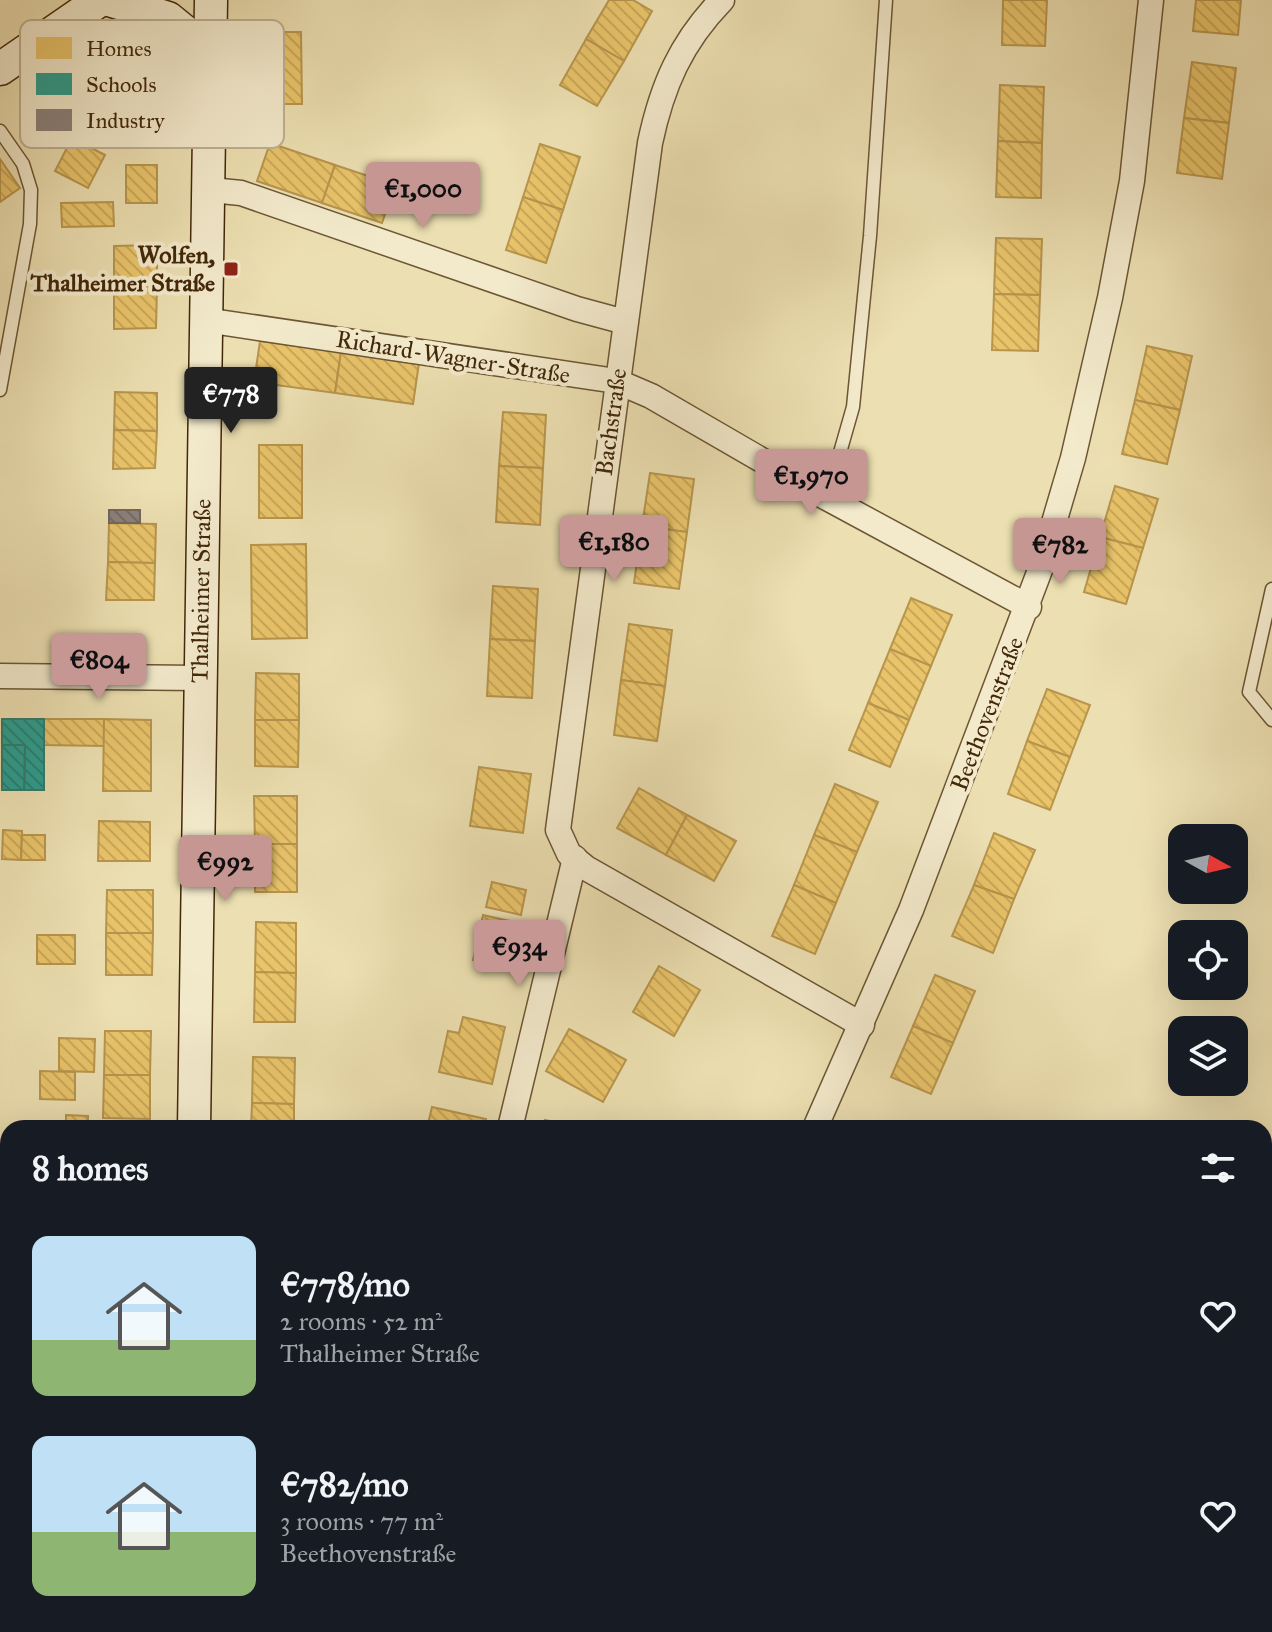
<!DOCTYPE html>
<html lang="en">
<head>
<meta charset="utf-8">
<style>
  body { margin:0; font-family:"IM FELL Great Primer",serif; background:#20242c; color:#f1f3f6; height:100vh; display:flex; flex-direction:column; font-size:30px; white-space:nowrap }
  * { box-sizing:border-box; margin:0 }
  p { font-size:26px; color:#9ea1a6 }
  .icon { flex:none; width:44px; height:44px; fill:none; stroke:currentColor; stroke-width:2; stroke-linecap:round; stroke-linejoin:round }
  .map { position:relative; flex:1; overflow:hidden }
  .drawer { position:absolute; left:0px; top:1120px; width:1272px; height:512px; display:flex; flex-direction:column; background:#171b24; border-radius:24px 24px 0 0; box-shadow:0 8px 32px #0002 }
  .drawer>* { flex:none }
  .needle { width:52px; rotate:98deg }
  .tools { position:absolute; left:1168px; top:824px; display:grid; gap:16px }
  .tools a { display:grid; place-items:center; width:80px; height:80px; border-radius:16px; background:#171b24; box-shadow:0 8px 32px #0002; font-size:40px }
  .price { position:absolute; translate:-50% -68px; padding:0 18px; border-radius:8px; background:#c59692; color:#111; font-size:26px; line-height:52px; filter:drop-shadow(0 2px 4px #0008) }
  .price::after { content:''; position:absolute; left:50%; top:48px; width:24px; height:18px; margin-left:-12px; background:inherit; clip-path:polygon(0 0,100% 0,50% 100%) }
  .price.active { background:#222; color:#fff }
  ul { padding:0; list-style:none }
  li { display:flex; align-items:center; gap:24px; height:200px; padding:0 32px }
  li span { display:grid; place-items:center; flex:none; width:224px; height:160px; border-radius:16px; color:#555 }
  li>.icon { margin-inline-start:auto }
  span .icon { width:96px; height:96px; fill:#fffc; stroke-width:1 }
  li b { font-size:34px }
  h2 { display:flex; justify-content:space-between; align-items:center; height:96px; padding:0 32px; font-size:34px }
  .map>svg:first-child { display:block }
  .homes { fill:url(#homes-back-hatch); stroke:#b7954d; stroke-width:2 }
  .schools { fill:url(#schools-back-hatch); stroke:#317a67; stroke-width:2 }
  .industry { fill:url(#industry-back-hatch); stroke:#74665a; stroke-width:2 }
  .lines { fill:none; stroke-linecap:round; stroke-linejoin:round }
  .lane-casing { stroke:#6c5633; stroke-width:15 }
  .street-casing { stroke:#6c5633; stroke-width:27 }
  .secondary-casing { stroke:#422809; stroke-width:35 }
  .lane { stroke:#f3eacc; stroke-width:12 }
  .street { stroke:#f3eacc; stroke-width:24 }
  .secondary { stroke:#f3eacc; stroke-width:32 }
  .poi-dot { fill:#8f2418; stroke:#f3eacc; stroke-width:3 }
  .labels { text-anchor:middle; stroke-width:8; stroke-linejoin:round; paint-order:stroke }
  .poi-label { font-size:24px; font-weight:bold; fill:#422809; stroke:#f3eacc; text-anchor:end }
  .street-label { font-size:24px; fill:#422809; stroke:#f3eacc }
  .key { fill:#f3eacc; stroke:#beb092; stroke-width:2 }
  .key-label { font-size:22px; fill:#422809 }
</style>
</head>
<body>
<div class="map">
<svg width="1272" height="1632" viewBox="0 0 1272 1632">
  <defs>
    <pattern id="homes-back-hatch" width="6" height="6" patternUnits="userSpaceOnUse" patternTransform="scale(2)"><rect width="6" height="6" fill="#e9c46a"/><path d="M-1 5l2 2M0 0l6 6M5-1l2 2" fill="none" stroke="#c9a85b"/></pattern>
    <pattern id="schools-back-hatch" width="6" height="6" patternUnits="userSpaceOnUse" patternTransform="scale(2)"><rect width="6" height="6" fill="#2a9d8f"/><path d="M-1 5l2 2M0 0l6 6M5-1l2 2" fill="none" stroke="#268073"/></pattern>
    <pattern id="industry-back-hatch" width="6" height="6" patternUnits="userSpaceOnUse" patternTransform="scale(2)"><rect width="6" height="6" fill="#8a817c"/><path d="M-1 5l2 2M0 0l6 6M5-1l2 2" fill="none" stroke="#726a64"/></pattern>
  </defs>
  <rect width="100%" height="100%" fill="#ecdfb1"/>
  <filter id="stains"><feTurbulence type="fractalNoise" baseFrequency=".0025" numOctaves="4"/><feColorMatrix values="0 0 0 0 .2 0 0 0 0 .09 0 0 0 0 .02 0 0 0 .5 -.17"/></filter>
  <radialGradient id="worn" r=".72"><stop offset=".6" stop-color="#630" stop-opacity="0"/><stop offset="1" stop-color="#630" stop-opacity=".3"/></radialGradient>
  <g class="homes">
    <path d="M609 0H633L652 11 624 61 586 39Z"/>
    <path d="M1003 0H1047L1045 46 1002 45Z"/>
    <path d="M1196 0H1241L1238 35 1193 31Z"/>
    <path d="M259 32H301L302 104H259Z"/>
    <path d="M586 39 624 61 597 106 560 85Z"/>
    <path d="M1192 62 1236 68 1229 123 1184 118Z"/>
    <path d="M1000 85 1044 87 1042 143 998 141Z"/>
    <path d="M1184 118 1229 123 1222 179 1177 173Z"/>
    <path d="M72 138 105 155 88 188 55 171Z"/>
    <path d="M998 141 1042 143 1041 198 996 197Z"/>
    <path d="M270 143 335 165 322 203 257 181Z"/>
    <path d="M540 144 580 157 563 210 523 197Z"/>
    <path d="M0 159 20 188 0 202Z"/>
    <rect x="126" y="165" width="31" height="38"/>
    <path d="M335 165 395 185 382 223 322 203Z"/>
    <path d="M523 197 563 210 546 263 506 250Z"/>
    <path d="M113 202 114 226 62 227 61 203Z"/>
    <path d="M996 238 1042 239 1040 295 994 294Z"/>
    <path d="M157 245V286L114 287V246Z"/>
    <path d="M157 286 156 328 114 329V287Z"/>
    <path d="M994 294 1040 295 1038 351 992 350Z"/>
    <path d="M260 341 341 352 335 393 254 382Z"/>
    <path d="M1147 346 1192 356 1180 410 1135 400Z"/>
    <path d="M341 352 419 363 413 404 335 393Z"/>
    <path d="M115 392 157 393V431L114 430Z"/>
    <path d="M1135 400 1180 410 1167 464 1122 454Z"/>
    <path d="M503 412 546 415 543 468 499 466Z"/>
    <path d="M114 430 157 431 155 468 113 469Z"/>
    <rect x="259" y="445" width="43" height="73"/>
    <path d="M499 466 543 468 540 525 496 522Z"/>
    <path d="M650 473 694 479 687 532 642 526Z"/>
    <path d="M1115 486 1158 499 1143 548 1100 537Z"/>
    <path d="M109 523 156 524 155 563 108 562Z"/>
    <path d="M642 526 687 532 679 589 634 583Z"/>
    <path d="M1100 537 1143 548 1126 604 1084 592Z"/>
    <path d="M306 544 307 638 252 639 251 545Z"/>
    <path d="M108 562 155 563 154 600H106Z"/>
    <path d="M493 586 538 589 535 641 490 639Z"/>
    <path d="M911 598 952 615 931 666 890 649Z"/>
    <path d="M629 624 672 630 665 686 621 680Z"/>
    <path d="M490 639 535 641 532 698 487 696Z"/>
    <path d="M890 649 931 666 909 720 868 703Z"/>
    <path d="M256 673 299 674V720H255Z"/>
    <path d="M621 680 665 686 657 741 614 735Z"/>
    <path d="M1047 689 1090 705 1070 757 1027 741Z"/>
    <path d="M868 703 909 720 890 767 849 750Z"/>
    <path d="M44 719H104V746L44 745Z"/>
    <path d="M104 719 151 720V791H103Z"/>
    <path d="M255 720H299L298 767 255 766Z"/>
    <path d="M1027 741 1070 757 1050 810 1008 794Z"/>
    <path d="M479 767 531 774 523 833 470 826Z"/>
    <path d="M835 784 878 802 857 852 814 835Z"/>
    <path d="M639 788 687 815 666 855 617 828Z"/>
    <path d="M254 796H297V844H255Z"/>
    <path d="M687 815 736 841 714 881 666 855Z"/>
    <path d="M99 821 150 822V861H98Z"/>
    <path d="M3 830 22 831 21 860 2 859Z"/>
    <path d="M994 833 1035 850 1014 899 974 885Z"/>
    <path d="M22 835H45V860H21Z"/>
    <path d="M814 835 857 852 836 903 794 885Z"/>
    <rect x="255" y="844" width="42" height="48"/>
    <path d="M492 882 526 890 521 915 486 907Z"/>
    <path d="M794 885 836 903 815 954 772 936Z"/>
    <path d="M974 885 1014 899 993 953 952 936Z"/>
    <path d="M107 890H153V933H106Z"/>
    <path d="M483 915 528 925 518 970 473 960Z"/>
    <path d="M256 922 296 923V973L255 972Z"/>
    <path d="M106 933H153L152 975H106Z"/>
    <rect x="37" y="935" width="38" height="29"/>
    <path d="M659 966 700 990 674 1036 633 1012Z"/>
    <path d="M255 972 296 973 295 1022H254Z"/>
    <path d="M935 975 975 991 953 1043 913 1026Z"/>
    <path d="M463 1017 505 1027 492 1084 439 1072 448 1031 459 1033Z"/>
    <path d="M913 1026 953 1043 931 1094 891 1077Z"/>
    <path d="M569 1029 626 1060 603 1102 546 1071Z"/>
    <path d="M105 1031H151L150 1075H104Z"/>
    <path d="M59 1038 95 1039 94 1072 59 1071Z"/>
    <path d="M253 1057 295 1058 294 1104 252 1103Z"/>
    <path d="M40 1071 75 1072V1100L40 1099Z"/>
    <path d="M104 1075H150V1119L103 1118Z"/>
    <path d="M252 1103 294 1104V1128H251Z"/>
    <path d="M432 1107 486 1119 484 1128H427Z"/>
    <path d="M66 1115 88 1116V1128H66Z"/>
    <path d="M545 1120 586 1128H544Z"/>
    <path d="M1272 1439V1491L1264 1486V1452Z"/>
    <path d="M0 1451 8 1452V1499H0Z"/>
    <rect x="0" y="1567" width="8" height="45"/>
    <path d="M1264 1614 1272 1623V1632L1216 1631 1222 1624H1264Z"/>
    <rect x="264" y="1624" width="55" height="8"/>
    <rect x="319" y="1624" width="55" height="8"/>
    <path d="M617 1624H640L635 1632Z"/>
  </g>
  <g class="schools">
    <path d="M2 719H44V790H24L25 745H2Z"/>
    <path d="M2 745H25L24 790H2Z"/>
  </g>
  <rect class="industry" x="109" y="510" width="31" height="13"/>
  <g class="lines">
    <defs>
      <g id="lane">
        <path d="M0 131 23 164 31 190 30 224 0 390"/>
        <path d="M827 498 853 407 870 236 886 0"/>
        <path d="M1272 589 1249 692 1272 720"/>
      </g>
      <g id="street">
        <path d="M722 0C681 42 662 86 650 143L558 830 569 854 586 868 862 1025"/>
        <path d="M211 190 241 193 577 309 625 322"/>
        <path d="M205 320 616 381 651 396 827 498 1029 607"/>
        <path d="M0 676 199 678"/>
        <path d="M510 1128 575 858"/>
        <path d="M815 1128 911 910 1040 570 1073 458 1110 298 1132 181 1151 0"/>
        <path d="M1264 1343 1272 1322"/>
        <path d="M0 1533H8"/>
        <path d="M536 1624 546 1632"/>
        <path d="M1026 1632 1035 1624"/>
      </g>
      <g id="secondary">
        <path d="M109 0 168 18 211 53"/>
        <path d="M0 69 100 0"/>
        <path d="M194 1128 211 0"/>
        <path d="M189 1632V1624"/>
      </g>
    </defs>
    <use href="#lane" class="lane-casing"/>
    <use href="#street" class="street-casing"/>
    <use href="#secondary" class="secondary-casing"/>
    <use href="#lane" class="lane"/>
    <use href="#street" class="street"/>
    <use href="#secondary" class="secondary"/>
  </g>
  <rect class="poi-dot" x="223" y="261" width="16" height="16" rx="4"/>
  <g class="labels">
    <g class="poi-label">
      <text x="215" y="263">Wolfen,<tspan x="215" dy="28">Thalheimer Straße</tspan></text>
    </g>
    <g class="street-label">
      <text transform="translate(453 357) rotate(9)" y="8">Richard-Wagner-Straße</text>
      <text transform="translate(611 422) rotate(-82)" y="8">Bachstraße</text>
      <text transform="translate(201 591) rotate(-89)" y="8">Thalheimer Straße</text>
      <text transform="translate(987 714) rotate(-69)" y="8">Beethovenstraße</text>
    </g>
  </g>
  <rect x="20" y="20" width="264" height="128" rx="12" class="key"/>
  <rect x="36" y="37" width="36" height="22" fill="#e9c46a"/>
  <rect x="36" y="73" width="36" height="22" fill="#2a9d8f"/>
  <rect x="36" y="109" width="36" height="22" fill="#8a817c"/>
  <g class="key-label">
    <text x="86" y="56">Homes</text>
    <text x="86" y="92">Schools</text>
    <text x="86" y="128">Industry</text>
  </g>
  <rect width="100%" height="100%" filter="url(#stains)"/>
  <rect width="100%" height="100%" fill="url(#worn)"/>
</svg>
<div class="tools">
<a><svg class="needle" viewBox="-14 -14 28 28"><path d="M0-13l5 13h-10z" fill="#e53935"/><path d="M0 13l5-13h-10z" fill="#9ea1a6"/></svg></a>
<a><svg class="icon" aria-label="locate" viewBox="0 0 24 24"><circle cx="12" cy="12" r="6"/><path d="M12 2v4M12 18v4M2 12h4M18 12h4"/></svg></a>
<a><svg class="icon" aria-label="layers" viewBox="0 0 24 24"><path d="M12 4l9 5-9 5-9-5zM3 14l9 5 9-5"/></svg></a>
</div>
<b class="price" style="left:423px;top:230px">€1,000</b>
<b class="price active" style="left:231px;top:435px">€778</b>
<b class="price" style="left:811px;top:517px">€1,970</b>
<b class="price" style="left:614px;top:583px">€1,180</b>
<b class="price" style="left:1060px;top:586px">€782</b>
<b class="price" style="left:99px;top:701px">€804</b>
<b class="price" style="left:225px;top:903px">€992</b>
<b class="price" style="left:519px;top:988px">€934</b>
<section class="drawer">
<h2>8 homes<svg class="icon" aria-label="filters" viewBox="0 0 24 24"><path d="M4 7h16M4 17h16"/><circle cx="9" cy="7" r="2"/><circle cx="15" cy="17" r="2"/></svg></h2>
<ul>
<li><span style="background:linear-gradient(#bfe0f5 65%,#8fb573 0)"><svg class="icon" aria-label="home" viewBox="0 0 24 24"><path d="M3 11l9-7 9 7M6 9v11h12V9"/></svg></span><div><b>€778/mo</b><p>2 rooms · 52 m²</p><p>Thalheimer Straße</p></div><svg class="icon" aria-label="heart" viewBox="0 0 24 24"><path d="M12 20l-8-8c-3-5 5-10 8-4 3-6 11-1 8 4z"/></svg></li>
<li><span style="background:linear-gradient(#bfe0f5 60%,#8fb573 0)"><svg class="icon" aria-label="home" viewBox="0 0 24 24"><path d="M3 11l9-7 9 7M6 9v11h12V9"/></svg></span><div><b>€782/mo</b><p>3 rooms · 77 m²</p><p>Beethovenstraße</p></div><svg class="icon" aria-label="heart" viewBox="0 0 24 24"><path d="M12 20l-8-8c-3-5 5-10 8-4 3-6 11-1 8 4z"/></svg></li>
</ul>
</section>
</div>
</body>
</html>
